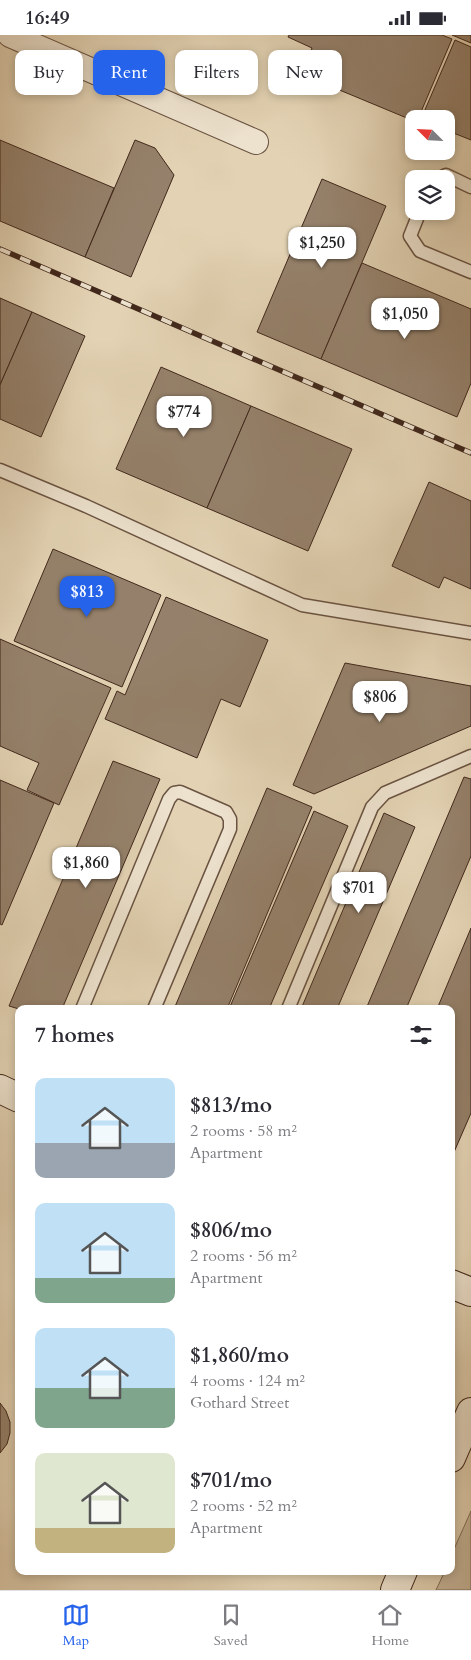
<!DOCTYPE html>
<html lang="en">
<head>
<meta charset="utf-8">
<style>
  body { margin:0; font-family:Cardo,serif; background:#f7f7f7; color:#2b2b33; height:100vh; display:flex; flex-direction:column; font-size:19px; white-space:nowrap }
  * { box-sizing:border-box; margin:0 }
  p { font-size:16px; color:#7c7c81 }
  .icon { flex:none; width:28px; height:28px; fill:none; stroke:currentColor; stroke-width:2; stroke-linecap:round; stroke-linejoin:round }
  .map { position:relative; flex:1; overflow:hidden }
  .drawer { position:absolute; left:15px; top:970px; width:440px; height:570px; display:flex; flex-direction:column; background:#fff; border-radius:10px; box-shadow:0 2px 8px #0003 }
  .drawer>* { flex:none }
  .hud { position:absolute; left:15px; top:15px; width:441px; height:45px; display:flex; gap:10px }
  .needle { width:32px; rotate:294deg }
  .tools { position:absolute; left:405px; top:75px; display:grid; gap:10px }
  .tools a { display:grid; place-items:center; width:50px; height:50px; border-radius:10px; background:#fff; box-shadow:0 2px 8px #0003; font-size:25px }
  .price { position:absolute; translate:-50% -42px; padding:0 11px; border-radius:10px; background:#fff; color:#222; font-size:16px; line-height:32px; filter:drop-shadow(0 1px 2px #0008) }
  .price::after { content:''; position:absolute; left:50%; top:30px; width:15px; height:11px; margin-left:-8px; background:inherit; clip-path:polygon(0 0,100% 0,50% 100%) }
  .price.current { background:#2563eb; color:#fff }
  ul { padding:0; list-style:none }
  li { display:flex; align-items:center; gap:15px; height:125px; padding:0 20px }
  li span { display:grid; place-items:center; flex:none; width:140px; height:100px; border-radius:10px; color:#555 }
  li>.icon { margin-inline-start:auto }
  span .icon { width:60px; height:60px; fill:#fffc; stroke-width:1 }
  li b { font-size:21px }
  h2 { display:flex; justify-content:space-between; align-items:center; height:60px; padding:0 20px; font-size:21px }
  .pill { padding:0 18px; border-radius:10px; background:#fff; box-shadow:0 2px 8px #0003; font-size:18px; line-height:45px }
  .pill.current { background:#2563eb; color:#fff }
  .status { display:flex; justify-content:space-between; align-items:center; height:35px; padding:0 25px; background:#fff; direction:ltr }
  .status svg { height:14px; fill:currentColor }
  .tab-bar { display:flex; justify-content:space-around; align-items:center; height:70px; border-top:1px solid #e1e1e2; background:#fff; font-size:14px; color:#7c7c81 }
  .tab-bar a { display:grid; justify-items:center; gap:2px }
  .tab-bar .current { color:#2563eb }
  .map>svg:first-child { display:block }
  .green { fill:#c7b69a; stroke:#846f5b }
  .building { fill:#95816b; stroke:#41281c }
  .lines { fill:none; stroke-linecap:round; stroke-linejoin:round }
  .lane-casing { stroke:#6a5342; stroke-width:15 }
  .street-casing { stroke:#6a5342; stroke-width:26 }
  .secondary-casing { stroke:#41281c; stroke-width:30 }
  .lane { stroke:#ede2ce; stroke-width:12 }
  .street { stroke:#ede2ce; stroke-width:24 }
  .secondary { stroke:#ede2ce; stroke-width:28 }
  .rail-casing { stroke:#41281c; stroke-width:5.5 }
  .rail { stroke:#ede2ce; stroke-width:4; stroke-dasharray:11; stroke-linecap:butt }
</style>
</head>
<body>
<div class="status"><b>16:49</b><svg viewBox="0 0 49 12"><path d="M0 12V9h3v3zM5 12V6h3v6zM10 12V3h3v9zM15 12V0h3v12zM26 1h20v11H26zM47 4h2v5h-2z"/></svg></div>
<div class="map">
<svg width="471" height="1555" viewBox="0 0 471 1555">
  <rect width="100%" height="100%" fill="#e3d3b4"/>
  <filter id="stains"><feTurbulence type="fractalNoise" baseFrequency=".004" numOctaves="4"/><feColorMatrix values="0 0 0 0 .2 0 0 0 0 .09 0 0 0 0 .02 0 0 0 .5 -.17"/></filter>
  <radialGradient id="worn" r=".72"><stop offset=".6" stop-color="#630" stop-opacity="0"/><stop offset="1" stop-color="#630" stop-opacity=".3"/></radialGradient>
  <path class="green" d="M471 1476V1555H436L445 1536H451V1521Z"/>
  <g class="building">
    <path d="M289 0H442L452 4 418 84H414V86L301 39 312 13 288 2Z"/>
    <path d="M452 0H471V8Z"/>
    <path d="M455 5 471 12V105L446 95V84H421Z"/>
    <path d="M0 105 114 153 85 222 0 186Z"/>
    <path d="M135 105 155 113 174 140 131 242 85 222Z"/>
    <path d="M322 144 386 171 321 324 257 297Z"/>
    <path d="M362 228 471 274V348L457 382 321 324Z"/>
    <path d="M0 263 32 277 0 350Z"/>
    <path d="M32 277 85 301 41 402 0 384V350Z"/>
    <path d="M161 332 251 371 207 473 116 434Z"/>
    <path d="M251 371 352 414 308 516 207 473Z"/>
    <path d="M429 447 471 466V554L444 542 439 553 392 531Z"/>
    <path d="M53 514 161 560 122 652 14 606Z"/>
    <path d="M166 562 268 605 240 672 221 664 197 723 105 684 117 656 125 660Z"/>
    <path d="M0 604 111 653 59 770 27 755 39 728 0 711Z"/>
    <path d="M345 628 471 651V691L314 759 293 750Z"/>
    <path d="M113 726 160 744 62 974H19L9 971Z"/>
    <path d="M464 742 471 744V821L406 974H366Z"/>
    <path d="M0 745 54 768 2 890 0 889Z"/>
    <path d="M267 753 312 772 227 974H174Z"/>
    <path d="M314 776 348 791 269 974H229Z"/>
    <path d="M384 778 415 792 337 974H301Z"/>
    <path d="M471 893V1078L451 1124V974H437Z"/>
    <path d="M0 1368 6 1376 10 1387V1398L7 1409 0 1418Z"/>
  </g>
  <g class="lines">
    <defs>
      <g id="lane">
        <path d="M438 144 446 140 471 152"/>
        <path d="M420 176 410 201 420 216 471 237"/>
        <path d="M0 435 86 471 302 570 471 598"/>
        <path d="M82 974 169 764 174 758 180 757 226 777 230 784V794L154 974"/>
        <path d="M288 974 372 772 385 758 471 721"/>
      </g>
      <path id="street" d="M10 0 256 107"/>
      <g id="secondary">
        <path d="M0 1054 19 1063"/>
        <path d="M451 1249 471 1257"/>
        <path d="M451 1423 471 1377"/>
        <path d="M395 1555 403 1536"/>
      </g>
    </defs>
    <use href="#lane" class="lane-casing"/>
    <use href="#street" class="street-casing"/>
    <use href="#secondary" class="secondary-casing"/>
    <use href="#lane" class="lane"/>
    <use href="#street" class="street"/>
    <use href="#secondary" class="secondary"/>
    <defs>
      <path id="rail" d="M0 214 471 418"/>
    </defs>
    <use href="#rail" class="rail-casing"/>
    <use href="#rail" class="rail"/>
  </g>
  <rect width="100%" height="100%" filter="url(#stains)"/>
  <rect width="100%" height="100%" fill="url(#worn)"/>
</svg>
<div class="tools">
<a><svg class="needle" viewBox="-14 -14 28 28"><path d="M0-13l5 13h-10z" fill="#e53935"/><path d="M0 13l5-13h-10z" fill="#7c7c81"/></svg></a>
<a><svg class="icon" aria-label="layers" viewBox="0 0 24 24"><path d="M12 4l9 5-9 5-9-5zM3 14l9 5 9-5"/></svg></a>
</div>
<b class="price" style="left:322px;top:234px">$1,250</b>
<b class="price" style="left:405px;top:305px">$1,050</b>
<b class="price" style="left:184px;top:403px">$774</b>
<b class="price current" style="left:87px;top:583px">$813</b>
<b class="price" style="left:380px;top:688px">$806</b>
<b class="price" style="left:86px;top:854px">$1,860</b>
<b class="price" style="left:359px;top:879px">$701</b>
<div class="hud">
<a class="pill">Buy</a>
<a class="pill current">Rent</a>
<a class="pill">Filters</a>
<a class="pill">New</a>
</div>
<section class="drawer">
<h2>7 homes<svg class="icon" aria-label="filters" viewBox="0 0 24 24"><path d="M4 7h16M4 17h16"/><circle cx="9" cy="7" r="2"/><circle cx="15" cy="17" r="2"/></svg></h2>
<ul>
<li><span style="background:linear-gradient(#bfe0f5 65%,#9aa5b1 0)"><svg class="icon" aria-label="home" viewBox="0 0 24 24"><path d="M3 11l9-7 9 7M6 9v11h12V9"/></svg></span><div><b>$813/mo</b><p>2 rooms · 58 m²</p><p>Apartment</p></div></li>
<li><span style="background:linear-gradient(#bfe0f5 75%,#7fa58c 0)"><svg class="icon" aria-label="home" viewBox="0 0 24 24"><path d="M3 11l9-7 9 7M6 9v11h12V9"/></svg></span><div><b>$806/mo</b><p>2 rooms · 56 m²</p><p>Apartment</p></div></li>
<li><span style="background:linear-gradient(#bfe0f5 60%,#7fa58c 0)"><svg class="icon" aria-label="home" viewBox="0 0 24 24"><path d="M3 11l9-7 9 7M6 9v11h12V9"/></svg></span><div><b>$1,860/mo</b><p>4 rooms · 124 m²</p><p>Gothard Street</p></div></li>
<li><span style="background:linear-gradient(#dfe7d0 75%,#c2b280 0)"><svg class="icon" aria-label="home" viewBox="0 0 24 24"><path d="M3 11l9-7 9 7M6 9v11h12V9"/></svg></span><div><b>$701/mo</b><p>2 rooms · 52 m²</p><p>Apartment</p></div></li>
</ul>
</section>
</div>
<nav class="tab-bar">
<a class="current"><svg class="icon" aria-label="map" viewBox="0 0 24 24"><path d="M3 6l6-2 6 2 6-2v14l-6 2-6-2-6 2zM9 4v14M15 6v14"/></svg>Map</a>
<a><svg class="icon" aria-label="saved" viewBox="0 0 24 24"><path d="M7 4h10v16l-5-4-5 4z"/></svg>Saved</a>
<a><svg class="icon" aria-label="home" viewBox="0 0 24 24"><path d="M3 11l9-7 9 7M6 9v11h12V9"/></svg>Home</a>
</nav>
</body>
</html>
